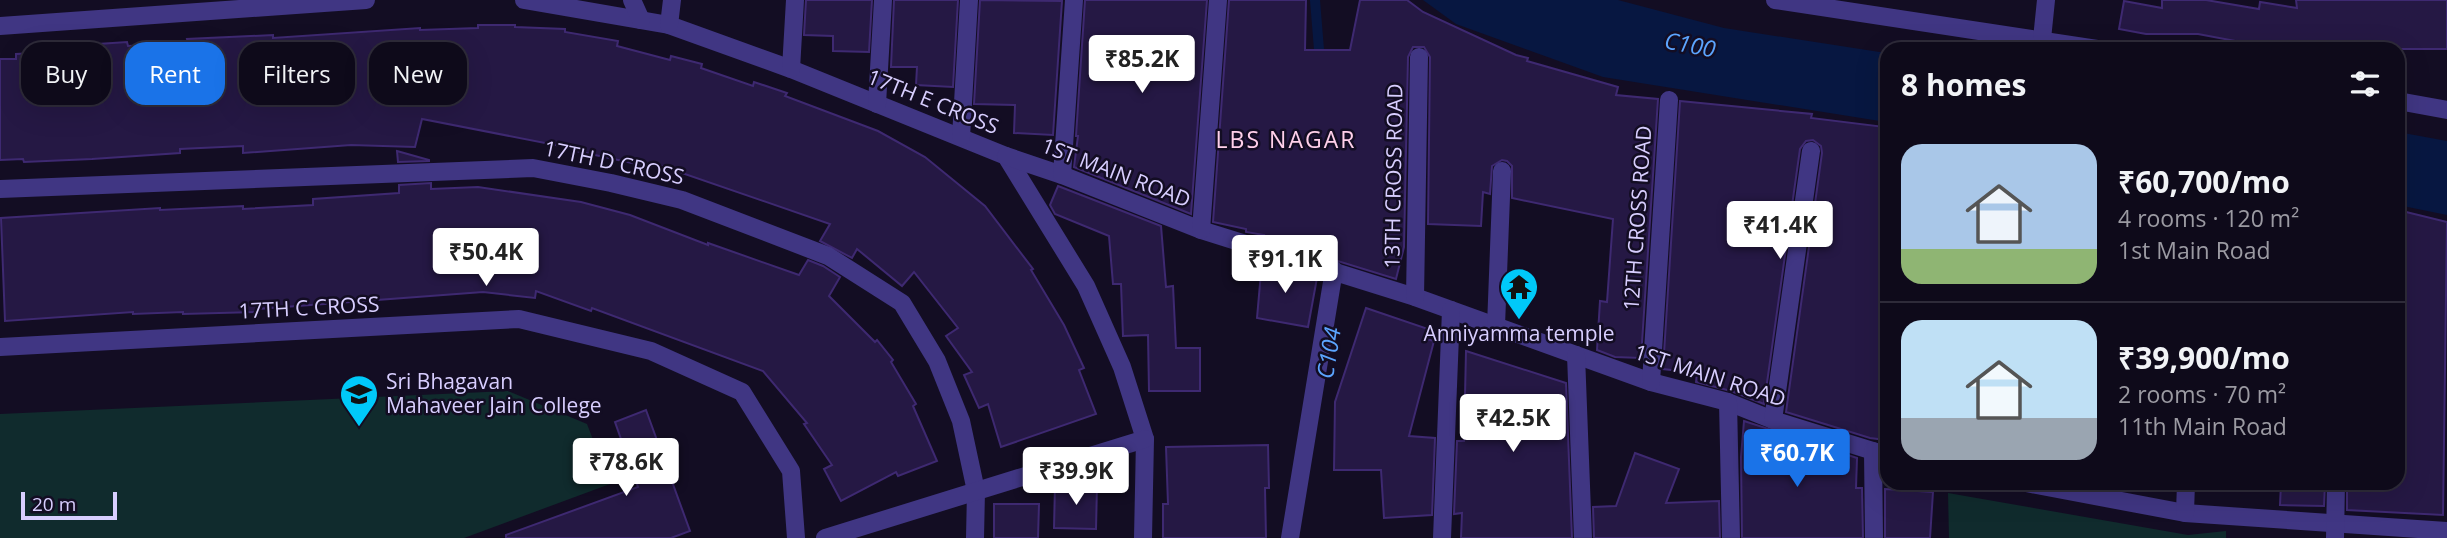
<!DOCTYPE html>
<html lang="en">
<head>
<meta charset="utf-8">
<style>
  body { margin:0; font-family:"Open Sans",sans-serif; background:#171323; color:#f1f3f6; height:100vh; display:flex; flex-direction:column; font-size:26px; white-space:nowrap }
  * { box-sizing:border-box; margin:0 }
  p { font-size:23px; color:#9b9aa2 }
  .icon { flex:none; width:38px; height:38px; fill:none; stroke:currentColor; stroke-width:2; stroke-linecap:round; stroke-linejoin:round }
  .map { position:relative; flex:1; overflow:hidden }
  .details { position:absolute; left:1880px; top:42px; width:525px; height:448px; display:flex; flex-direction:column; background:#0e0a1a; border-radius:21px; box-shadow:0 7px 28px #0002,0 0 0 2px #2e2b39 }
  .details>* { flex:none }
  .top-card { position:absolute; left:21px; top:42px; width:665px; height:63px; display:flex; gap:14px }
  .scale { position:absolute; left:21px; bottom:18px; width:96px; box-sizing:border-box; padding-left:7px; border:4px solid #d8ceff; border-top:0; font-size:19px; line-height:24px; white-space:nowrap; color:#d8ceff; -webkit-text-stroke:5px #130d23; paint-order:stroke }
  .price { position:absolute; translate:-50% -60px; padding:0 16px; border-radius:7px; background:#fff; color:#222; font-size:23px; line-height:46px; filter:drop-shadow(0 2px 4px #0008) }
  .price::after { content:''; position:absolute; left:50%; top:42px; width:21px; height:16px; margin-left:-10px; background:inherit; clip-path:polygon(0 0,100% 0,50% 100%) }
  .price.active { background:#1a73e8; color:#fff }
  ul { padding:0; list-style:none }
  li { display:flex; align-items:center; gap:21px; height:175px; padding:0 21px }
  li+li { border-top:2px solid #2e2b39 }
  li span { display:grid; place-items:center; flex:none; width:196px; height:140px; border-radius:21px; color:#555 }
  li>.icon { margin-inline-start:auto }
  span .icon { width:84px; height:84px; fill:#fffc; stroke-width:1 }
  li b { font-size:30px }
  h2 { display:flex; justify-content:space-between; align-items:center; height:84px; padding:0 21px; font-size:30px }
  .chip { padding:0 24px; border-radius:21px; background:#0e0a1a; box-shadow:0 7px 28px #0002,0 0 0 2px #2e2b39; font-size:24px; line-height:63px }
  .chip.active { background:#1a73e8; color:#fff }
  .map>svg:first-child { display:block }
  .green { fill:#102b2d }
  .water { fill:#071741 }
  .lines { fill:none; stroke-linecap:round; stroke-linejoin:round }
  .stream { stroke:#071741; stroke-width:10 }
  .building { fill:#251844; stroke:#3e2971; stroke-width:2 }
  .minor { stroke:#403683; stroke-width:18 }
  .labels { text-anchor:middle; stroke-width:5; stroke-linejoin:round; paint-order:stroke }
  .street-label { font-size:21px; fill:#d8ceff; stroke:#130d23 }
  .poi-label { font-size:21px; fill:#d8ceff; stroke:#130d23 }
  .water-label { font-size:23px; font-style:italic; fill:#5ca5ff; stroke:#130d23 }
  .neighbourhood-label { font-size:23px; letter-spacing:2px; fill:#ffd0ea; stroke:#130d23 }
</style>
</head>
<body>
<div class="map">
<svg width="2447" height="538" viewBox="0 0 2447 538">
  <rect width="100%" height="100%" fill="#130d23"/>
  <g class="green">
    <path d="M508 391 587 424 610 484 464 538H0V414Z"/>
    <path d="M1948 493 2188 535 2226 531V538H1949Z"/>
  </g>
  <g class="water">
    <path d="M1423 0H1618L1724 28 1886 53V122L1603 77 1456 24Z"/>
    <path d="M2398 132 2447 141V215L2398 205Z"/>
  </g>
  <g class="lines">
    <path class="stream" d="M1315 0 1320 62"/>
  </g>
  <g class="building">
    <path d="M806 0H872L869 52 833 51V36L804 35Z"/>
    <path d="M894 0H958L953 87 916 85 917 67H891Z"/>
    <path d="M980 0 1062 1 1053 135 1014 133 1015 105 974 104Z"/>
    <path d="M1085 0H1207L1191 214 1074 167 1078 136H1076Z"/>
    <path d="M1229 0H1306L1305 50H1350L1360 0H1407L1423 12 1516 55 1528 58 1527 61 1618 87 1616 95 1658 99 1641 358 1615 357 1597 350 1600 301 1607 302 1613 219 1512 198V166L1507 161 1502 160 1492 166 1490 194 1483 192 1481 226 1428 224 1430 57 1424 47H1413L1408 57 1404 247 1396 279 1263 238 1264 235 1246 232V229L1213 222Z"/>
    <path d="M2162 0H2206L2259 9 2260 2 2297 8 2296 0H2447V49H2278L2198 34H2146L2119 29 2124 1 2162 8Z"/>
    <path d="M478 25H515V27L565 29V32L618 41 617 46 670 60 671 56 702 64 701 68 753 86 754 82 787 93 785 96 878 131 925 157 985 206 1033 269 1031 270 1064 325 1084 368 1079 370 1096 414 1001 447 988 404 979 408 964 375 972 372 946 336 958 328 914 272 902 286 857 249 852 258 820 241 830 224 653 163 651 167 576 151V149L422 119 415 147 351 145 243 153V146L180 149V153L92 159 24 162 23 159 0 160V59H16V54L59 52V48L98 47V44L127 42 128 46 188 43 187 39 273 35V38L420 28V30L478 28Z"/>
    <path d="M1680 101 1812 114 1811 118 1885 127 1882 153 1886 154V440L1870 438 1786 412 1822 153 1821 146 1813 140 1806 141 1800 149 1764 404 1731 391 1696 382 1697 373 1663 369Z"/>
    <path d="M397 151 429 160V161L398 162Z"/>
    <path d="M431 183V189L478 187 581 202 630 215 708 245V243L799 275 808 260 823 266 840 277 829 296 875 342 877 340 893 360 891 362 916 404 913 406 937 461 898 476 896 472 841 501 824 469 832 465 804 424 807 423 763 371 592 308 591 311 536 291 535 298 483 292 258 309V312L183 314V312L133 314V312L5 321 1 218 160 208V210L243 206V209L313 205V199L399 193V185Z"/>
    <path d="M1058 186 1161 226 1166 287 1173 286 1176 348H1200V391H1149L1148 335 1123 336 1121 284H1113L1109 236 1055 214 1050 205Z"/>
    <path d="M2398 210 2447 222 2443 515 2347 510V483H2398Z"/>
    <path d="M1262 261 1317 278 1308 327 1257 318Z"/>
    <path d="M1366 308 1431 330 1427 339 1434 341 1409 436 1435 438 1432 515 1384 518 1381 470H1334L1335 402Z"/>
    <path d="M1466 351 1566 383 1572 538H1461L1462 513 1454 514 1457 441H1464Z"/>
    <path d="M646 410 690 531 671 538H506V535L638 487 615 422Z"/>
    <path d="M1744 421 1857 458 1856 488H1862L1863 538H1742L1741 457Z"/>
    <path d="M1268 445 1269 488H1265L1266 538H1163V504H1168L1166 447Z"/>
    <path d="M1635 453 1679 469 1666 503 1719 501 1720 538H1594L1593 507 1616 506Z"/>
    <path d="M2281 483H2325L2324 506 2280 505Z"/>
    <path d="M1055 485H1097L1096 529 1054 528Z"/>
    <path d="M1885 489 1933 492 1930 538H1885Z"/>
    <path d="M994 504H1039L1038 538H994Z"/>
  </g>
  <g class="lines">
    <g class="minor">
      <path d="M524 0 669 25 791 69 1006 156 1086 286 1122 367 1145 439 1143 538"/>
      <path d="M632 0 641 20"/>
      <path d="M1775 0 2097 49"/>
      <path d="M669 25 672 0"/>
      <path d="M0 26 366 0"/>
      <path d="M2042 39 2046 0"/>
      <path d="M791 69 795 0"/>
      <path d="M2398 101 2447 110"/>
      <path d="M877 104 883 0"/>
      <path d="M961 137 969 0"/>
      <path d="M1006 156 1062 175 1201 230 1415 297 1651 382 1728 402 1773 420 1886 455"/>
      <path d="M1062 175 1074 0"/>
      <path d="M0 189 533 168 611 183 682 200 828 256 902 303 937 361 961 421 976 491 975 538"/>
      <path d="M1201 230 1218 0"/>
      <path d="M1415 297 1419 57"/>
      <path d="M1496 326 1502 171"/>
      <path d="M0 347 519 319 651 351 742 392 791 471 796 538"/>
      <path d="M1576 355 1583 538"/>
      <path d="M1651 382 1669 100"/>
      <path d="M1728 402 1731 538"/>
      <path d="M1773 420 1811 151"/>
      <path d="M1873 451 1874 538"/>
      <path d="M2026 483 2185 513 2447 531"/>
      <path d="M2185 513 2186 483"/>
      <path d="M825 538 1145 439"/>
      <path d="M1290 538 1334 270"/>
      <path d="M1442 538 1451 310"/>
      <path d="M2335 538 2336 483"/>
    </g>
  </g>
  <defs>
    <symbol id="temple-pin" viewBox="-11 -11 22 30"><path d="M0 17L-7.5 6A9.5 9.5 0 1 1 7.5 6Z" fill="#00c9f9" stroke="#130d23"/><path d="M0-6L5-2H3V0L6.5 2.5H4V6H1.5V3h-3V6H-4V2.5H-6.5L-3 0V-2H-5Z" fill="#111"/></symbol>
    <symbol id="university-pin" viewBox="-11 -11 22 30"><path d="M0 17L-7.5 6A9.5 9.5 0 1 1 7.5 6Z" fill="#00c9f9" stroke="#130d23"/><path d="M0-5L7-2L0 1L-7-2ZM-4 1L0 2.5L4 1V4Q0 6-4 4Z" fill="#111"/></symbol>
  </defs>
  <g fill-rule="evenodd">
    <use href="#temple-pin" x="1497" y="265" width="44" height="60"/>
    <use href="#university-pin" x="337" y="372" width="44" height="60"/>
  </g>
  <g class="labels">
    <g class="street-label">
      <text transform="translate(933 102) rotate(22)" y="7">17TH E CROSS</text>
      <text transform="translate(614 163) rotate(12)" y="7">17TH D CROSS</text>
      <text transform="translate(1116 173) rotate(21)" y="7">1ST MAIN ROAD</text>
      <text transform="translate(1394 176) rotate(-89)" y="7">13TH CROSS ROAD</text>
      <text transform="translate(1638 218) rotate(-86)" y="7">12TH CROSS ROAD</text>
      <text transform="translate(309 308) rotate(-3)" y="7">17TH C CROSS</text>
      <text transform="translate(1710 376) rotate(18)" y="7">1ST MAIN ROAD</text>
    </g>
    <g class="poi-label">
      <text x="1519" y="341">Anniyamma temple</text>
      <text x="386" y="389" text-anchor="start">Sri Bhagavan<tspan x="386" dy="24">Mahaveer Jain College</tspan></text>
    </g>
    <g class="water-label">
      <text transform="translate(1690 45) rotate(11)" y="8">C100</text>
      <text transform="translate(1329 353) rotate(-81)" y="8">C104</text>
    </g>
    <g class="neighbourhood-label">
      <text x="1286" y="148">LBS NAGAR</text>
    </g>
  </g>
</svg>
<div class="scale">20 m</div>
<b class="price" style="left:1142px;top:95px">₹85.2K</b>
<b class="price" style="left:1780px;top:261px">₹41.4K</b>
<b class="price" style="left:486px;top:288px">₹50.4K</b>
<b class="price" style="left:1285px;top:295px">₹91.1K</b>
<b class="price" style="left:1513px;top:454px">₹42.5K</b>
<b class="price active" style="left:1797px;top:489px">₹60.7K</b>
<b class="price" style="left:626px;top:498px">₹78.6K</b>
<b class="price" style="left:1076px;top:507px">₹39.9K</b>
<div class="top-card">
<a class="chip">Buy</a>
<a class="chip active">Rent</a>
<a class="chip">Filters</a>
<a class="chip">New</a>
</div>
<section class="details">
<h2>8 homes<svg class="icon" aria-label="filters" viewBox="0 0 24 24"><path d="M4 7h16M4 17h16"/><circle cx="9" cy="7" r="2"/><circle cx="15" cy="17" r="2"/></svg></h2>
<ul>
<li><span style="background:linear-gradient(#a9c7e8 75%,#8fb573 0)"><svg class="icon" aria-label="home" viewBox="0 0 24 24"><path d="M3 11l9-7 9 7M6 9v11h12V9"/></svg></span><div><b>₹60,700/mo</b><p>4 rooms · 120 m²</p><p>1st Main Road</p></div></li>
<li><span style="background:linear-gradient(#bfe0f5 70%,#9aa5b1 0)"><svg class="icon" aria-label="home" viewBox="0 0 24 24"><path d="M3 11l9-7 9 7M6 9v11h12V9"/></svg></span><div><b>₹39,900/mo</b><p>2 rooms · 70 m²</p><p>11th Main Road</p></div></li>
</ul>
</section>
</div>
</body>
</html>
